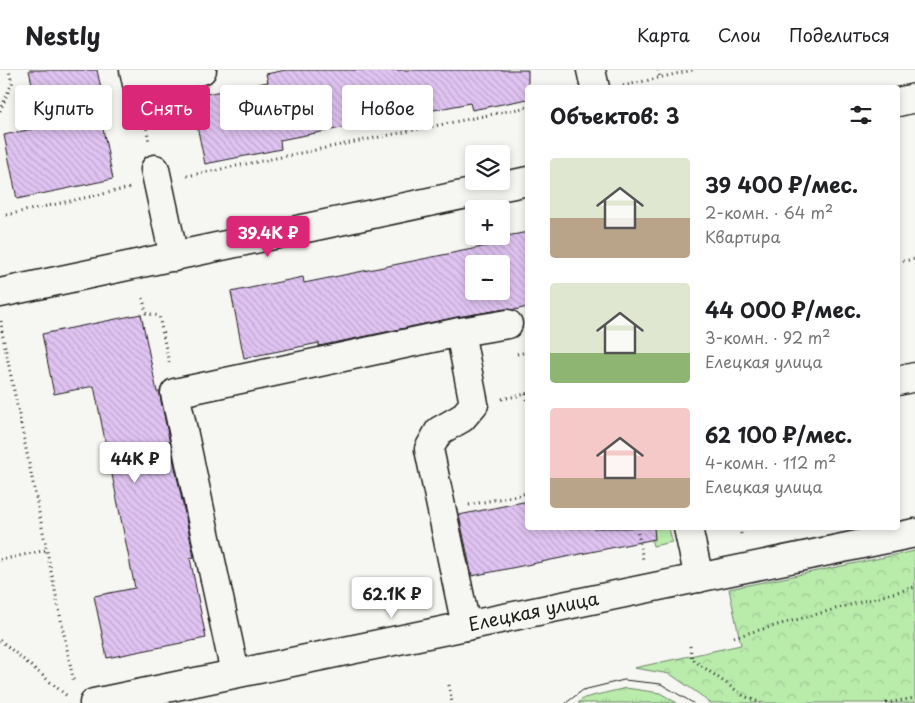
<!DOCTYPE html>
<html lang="ru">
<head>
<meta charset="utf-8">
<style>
  body { margin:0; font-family:"Playpen Sans",sans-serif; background:#f2f2f2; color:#202124; height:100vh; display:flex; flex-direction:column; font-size:19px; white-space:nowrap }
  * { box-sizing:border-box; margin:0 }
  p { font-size:16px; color:#757577 }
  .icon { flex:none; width:28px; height:28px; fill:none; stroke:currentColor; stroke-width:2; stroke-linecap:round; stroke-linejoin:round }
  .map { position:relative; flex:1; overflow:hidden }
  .side { position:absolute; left:525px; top:15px; width:375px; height:445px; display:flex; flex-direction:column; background:#fff; border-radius:5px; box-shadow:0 2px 8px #0003 }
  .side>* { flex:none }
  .top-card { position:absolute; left:15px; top:15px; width:435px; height:45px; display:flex; gap:10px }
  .tools { position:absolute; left:465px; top:75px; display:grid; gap:10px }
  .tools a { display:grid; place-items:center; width:45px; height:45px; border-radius:5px; background:#fff; box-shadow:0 2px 8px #0003; font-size:25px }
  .price { position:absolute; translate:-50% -42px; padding:0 11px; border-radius:5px; background:#fff; color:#222; font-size:16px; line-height:32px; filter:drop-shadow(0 1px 2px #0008) }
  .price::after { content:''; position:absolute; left:50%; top:30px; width:15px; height:11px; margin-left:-8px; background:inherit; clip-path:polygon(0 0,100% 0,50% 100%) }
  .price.current { background:#db2777; color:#fff }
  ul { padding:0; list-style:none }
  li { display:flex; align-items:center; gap:15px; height:125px; padding:0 25px }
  li span { display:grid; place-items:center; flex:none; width:140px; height:100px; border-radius:5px; color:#555 }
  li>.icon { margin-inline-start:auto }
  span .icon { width:60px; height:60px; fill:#fffc; stroke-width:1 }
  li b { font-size:21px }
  h2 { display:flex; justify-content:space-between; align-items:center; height:60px; padding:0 25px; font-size:21px }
  .tag { padding:0 18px; border-radius:5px; background:#fff; box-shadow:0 2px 8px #0003; font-size:18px; line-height:45px }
  .tag.current { background:#db2777; color:#fff }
  header { display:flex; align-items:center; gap:30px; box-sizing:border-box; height:70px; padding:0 25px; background:#fff; border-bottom:1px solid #e0e0e0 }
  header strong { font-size:24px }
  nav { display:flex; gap:28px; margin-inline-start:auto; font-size:18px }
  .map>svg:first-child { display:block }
  .grass { fill:url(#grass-tufts); stroke:#6a8464 }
  .park { fill:url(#park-crowns); stroke:#6a8464 }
  .building { fill:url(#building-back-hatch); stroke:#1c1c1c; fill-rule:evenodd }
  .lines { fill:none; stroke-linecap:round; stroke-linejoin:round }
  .minor-casing { stroke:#1c1c1c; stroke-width:31 }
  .path { stroke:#1c1c1c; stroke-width:3; stroke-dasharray:1 4; stroke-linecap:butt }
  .minor { stroke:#f6f6f2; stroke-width:28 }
  .tram { stroke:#1c1c1c; stroke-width:1 }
  .labels { text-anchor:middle; stroke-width:4; stroke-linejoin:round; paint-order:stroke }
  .street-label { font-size:18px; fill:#1c1c1c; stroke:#f6f6f2 }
</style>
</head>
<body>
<header>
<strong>Nestly</strong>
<nav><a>Карта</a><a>Слои</a><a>Поделиться</a></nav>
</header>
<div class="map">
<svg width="915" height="633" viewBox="0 0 915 633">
  <defs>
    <pattern id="grass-tufts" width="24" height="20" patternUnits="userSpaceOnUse" patternTransform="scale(1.25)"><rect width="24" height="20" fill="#b9ebab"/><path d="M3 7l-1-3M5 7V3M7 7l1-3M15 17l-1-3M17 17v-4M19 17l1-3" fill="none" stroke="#9ec993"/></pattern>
    <pattern id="park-crowns" width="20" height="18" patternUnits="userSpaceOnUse" patternTransform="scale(1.25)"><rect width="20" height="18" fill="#b9ebab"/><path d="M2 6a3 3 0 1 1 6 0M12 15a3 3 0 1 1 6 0" fill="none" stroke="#9ec993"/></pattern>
    <pattern id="building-back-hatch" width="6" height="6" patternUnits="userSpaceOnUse" patternTransform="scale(1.25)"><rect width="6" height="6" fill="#dfc3f1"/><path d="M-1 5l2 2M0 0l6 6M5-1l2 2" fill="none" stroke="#bfa7ce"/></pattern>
  </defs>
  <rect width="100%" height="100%" fill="#f6f6f2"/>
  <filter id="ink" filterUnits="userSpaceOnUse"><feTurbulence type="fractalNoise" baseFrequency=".02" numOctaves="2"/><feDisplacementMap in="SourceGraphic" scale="10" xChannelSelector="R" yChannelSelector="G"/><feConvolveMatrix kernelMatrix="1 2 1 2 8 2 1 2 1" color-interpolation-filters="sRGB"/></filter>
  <g filter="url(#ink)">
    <g class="grass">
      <path d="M649 458H669L672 472 653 476Z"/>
      <path d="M626 618 660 623 677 633H578L584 628Z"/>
    </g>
    <path class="park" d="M915 481V633H709L699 624 670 604 634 598 741 575 729 519Z"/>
    <g class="building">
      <path d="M29 0H97L103 28 97 29 113 109 17 129 4 65 41 57Z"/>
      <path d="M286 0H528V29L472 40 470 33 280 70 281 79 205 94 191 27 268 12 266 4Z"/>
      <path d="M528 162V237L514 240 505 239 457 247 319 276V273L244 288 231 222 303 207 304 213 497 174 496 168ZM474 194H501V221H474Z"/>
      <path d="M141 244 157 322H160V326L194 487 190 488 206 568 107 588 94 526 135 518 94 316 54 324 42 264Z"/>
      <path d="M528 431V458H654L655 469 472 506 459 445Z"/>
    </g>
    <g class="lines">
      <defs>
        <g id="minor">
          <path d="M134 0 137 14 202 0"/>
          <path d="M591 0 595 18"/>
          <path d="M898 32 915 28"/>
          <path d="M155 99 174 187"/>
          <path d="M0 223 528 111"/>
          <path d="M460 262 474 334 462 348 439 361 429 379 466 556"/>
          <path d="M898 311 915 307"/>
          <path d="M688 458 699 508"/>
          <path d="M235 603 175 323 460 262 508 254"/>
          <path id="s1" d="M94 633 915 463"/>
        </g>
      </defs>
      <use href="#minor" class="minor-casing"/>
      <g class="path">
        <path d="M658 0 660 7"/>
        <path d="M623 16 693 0"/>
        <path d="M0 41 12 13 9 0"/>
        <path d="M144 44 149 72"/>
        <path d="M187 106 528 37"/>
        <path d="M6 145 130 118"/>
        <path d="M898 192 915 189"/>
        <path d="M143 228 146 243 159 246 169 293"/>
        <path d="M1 251 2 262 74 613"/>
        <path d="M517 284 528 282"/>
        <path d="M526 324 528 333"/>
        <path d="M502 329 526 324 528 321"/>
        <path d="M469 435 528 423"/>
        <path d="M637 458 643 490"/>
        <path d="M740 458 741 464"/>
        <path d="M0 490 47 480"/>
        <path d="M734 567 915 517"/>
        <path d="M0 570 67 626"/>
        <path d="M690 576 692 589 744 626 761 633"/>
        <path d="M449 615 452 633"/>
        <path d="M886 633 915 628"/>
      </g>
      <use href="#minor" class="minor"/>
      <path class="tram" d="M566 633 583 620 624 610 661 614 693 633"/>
    </g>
  </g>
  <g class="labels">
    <g class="street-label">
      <text dy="6" stroke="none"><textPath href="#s1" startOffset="449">Елецкая улица</textPath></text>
    </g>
  </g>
</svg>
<div class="tools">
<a><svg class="icon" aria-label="layers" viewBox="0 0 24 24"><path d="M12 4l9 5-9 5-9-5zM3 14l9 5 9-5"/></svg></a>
<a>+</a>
<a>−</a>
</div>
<b class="price current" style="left:268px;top:188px">39.4K ₽</b>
<b class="price" style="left:135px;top:414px">44K ₽</b>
<b class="price" style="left:392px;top:549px">62.1K ₽</b>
<div class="top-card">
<a class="tag">Купить</a>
<a class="tag current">Снять</a>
<a class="tag">Фильтры</a>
<a class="tag">Новое</a>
</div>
<section class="side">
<h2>Объектов: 3<svg class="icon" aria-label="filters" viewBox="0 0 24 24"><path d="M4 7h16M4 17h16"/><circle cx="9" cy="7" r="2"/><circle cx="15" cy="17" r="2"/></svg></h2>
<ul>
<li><span style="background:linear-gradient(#dfe7d0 60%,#b9a48a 0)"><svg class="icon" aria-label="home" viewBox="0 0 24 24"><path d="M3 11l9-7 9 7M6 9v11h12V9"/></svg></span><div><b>39 400 ₽/мес.</b><p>2-комн. · 64 m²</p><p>Квартира</p></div></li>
<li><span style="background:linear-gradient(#dfe7d0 70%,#8fb573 0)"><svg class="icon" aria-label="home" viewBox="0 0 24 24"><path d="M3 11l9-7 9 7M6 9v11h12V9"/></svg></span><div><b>44 000 ₽/мес.</b><p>3-комн. · 92 m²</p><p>Елецкая улица</p></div></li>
<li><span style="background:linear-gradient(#f6c9c9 70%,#b9a48a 0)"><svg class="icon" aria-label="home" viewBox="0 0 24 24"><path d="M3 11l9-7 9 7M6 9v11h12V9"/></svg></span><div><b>62 100 ₽/мес.</b><p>4-комн. · 112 m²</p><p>Елецкая улица</p></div></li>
</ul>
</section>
</div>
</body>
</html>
